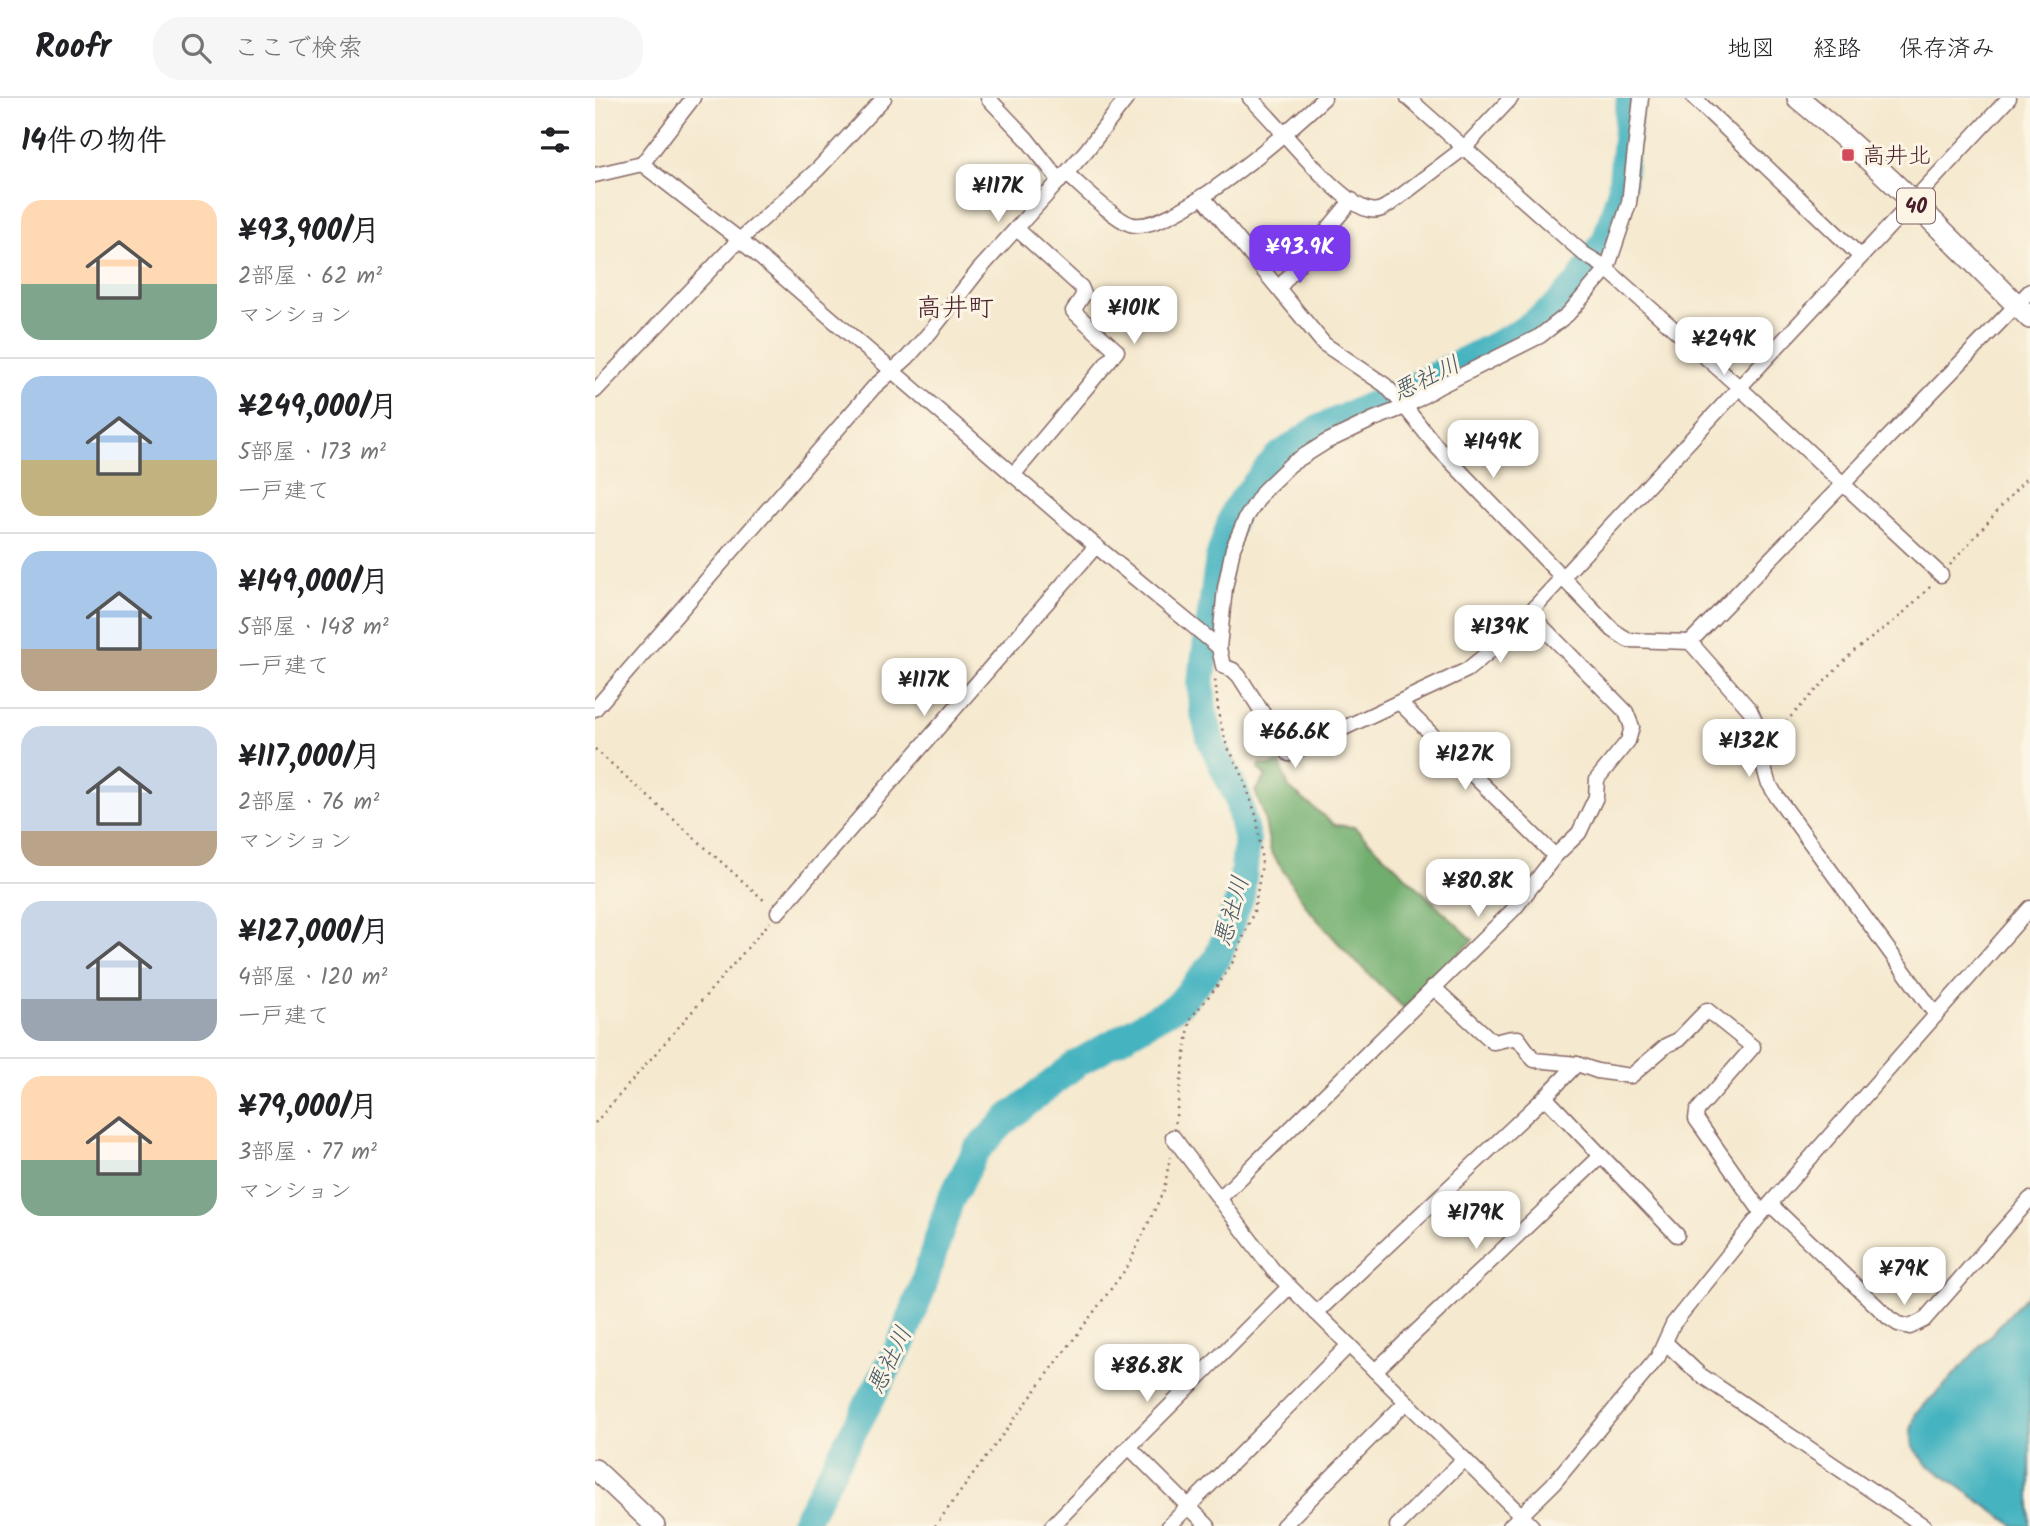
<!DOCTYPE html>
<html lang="ja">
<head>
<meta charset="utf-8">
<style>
  body { margin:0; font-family:Kalam,"Klee One",sans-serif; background:#f6f6f6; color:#202124; height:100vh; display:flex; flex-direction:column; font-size:26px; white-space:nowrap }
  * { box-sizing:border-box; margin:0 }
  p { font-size:23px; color:#757577 }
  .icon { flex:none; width:38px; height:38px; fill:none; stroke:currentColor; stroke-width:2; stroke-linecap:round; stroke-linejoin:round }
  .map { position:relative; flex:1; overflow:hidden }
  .drawer { display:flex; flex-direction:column; background:#fff; width:595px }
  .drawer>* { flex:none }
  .price { position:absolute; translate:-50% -60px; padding:0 16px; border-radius:14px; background:#fff; color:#222; font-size:23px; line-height:46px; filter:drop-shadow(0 2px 4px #0008) }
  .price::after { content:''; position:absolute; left:50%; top:42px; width:21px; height:16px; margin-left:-10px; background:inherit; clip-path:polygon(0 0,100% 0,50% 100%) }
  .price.current { background:#7c3aed; color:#fff }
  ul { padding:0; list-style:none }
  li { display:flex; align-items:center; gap:21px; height:175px; padding:0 21px }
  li+li { border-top:2px solid #e0e0e0 }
  li span { display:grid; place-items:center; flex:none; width:196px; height:140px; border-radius:21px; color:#555 }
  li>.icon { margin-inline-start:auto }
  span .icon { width:84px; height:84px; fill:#fffc; stroke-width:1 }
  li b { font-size:30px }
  h2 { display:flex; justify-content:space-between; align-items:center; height:84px; padding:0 21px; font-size:30px }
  header { display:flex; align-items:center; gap:42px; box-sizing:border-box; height:98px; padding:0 35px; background:#fff; border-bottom:2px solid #e0e0e0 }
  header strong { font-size:33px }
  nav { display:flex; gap:38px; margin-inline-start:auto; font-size:24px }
  .search { width:490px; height:63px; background:#f6f6f6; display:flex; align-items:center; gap:18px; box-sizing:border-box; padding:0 24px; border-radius:28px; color:#757577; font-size:26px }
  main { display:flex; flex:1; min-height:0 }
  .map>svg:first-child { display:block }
  .forest { fill:#71ae6e; stroke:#5e664c; stroke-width:2 }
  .water { fill:#45b3c0; stroke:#486976; stroke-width:2 }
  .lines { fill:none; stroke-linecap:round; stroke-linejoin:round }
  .river { stroke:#45b3c0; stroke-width:28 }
  .street-casing { stroke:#866664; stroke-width:17 }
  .secondary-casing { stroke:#866664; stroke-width:22 }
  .primary-casing { stroke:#866664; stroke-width:24 }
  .path { stroke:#866664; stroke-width:2.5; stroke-dasharray:2 5; stroke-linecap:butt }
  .street { stroke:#fff; stroke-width:14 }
  .secondary { stroke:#fff; stroke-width:19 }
  .primary { stroke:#fff; stroke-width:21 }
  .poi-dot { fill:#d1495b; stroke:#fcf5e5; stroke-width:2.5 }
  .labels { text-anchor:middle; stroke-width:6; stroke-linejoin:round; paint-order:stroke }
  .shield { fill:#fcf5e5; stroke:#7f5f63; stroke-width:2 }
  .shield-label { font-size:21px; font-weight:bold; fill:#4a1f2b }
  .poi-label { font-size:23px; fill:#4a1f2b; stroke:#fcf5e5; text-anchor:start }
  .water-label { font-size:24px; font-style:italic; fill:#485a67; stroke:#fcf5e5 }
  .quarter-label { font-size:26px; fill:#4a1f2b; stroke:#fcf5e5 }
</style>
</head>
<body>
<header>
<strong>Roofr</strong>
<div class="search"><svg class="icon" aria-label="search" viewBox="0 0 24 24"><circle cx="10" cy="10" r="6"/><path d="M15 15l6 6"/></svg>ここで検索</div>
<nav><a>地図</a><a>経路</a><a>保存済み</a></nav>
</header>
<main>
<section class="drawer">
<h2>14件の物件<svg class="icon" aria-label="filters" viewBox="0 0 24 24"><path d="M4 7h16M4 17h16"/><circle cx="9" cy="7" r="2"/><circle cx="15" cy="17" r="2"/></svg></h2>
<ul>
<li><span style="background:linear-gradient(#ffd9b3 60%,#7fa58c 0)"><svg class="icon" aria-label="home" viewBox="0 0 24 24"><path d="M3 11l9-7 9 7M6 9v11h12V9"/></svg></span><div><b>¥93,900/月</b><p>2部屋 · 62 m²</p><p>マンション</p></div></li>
<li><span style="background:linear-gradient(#a9c7e8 60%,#c2b280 0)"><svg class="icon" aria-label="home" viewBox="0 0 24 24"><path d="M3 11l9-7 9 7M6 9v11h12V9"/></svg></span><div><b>¥249,000/月</b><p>5部屋 · 173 m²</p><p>一戸建て</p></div></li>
<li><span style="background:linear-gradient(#a9c7e8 70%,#b9a48a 0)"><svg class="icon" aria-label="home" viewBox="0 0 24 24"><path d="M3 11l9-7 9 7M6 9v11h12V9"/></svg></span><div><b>¥149,000/月</b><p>5部屋 · 148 m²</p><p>一戸建て</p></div></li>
<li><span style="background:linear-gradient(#c9d6e8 75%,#b9a48a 0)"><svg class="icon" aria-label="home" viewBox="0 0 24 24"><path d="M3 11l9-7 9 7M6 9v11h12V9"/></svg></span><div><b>¥117,000/月</b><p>2部屋 · 76 m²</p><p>マンション</p></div></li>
<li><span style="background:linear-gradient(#c9d6e8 70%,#9aa5b1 0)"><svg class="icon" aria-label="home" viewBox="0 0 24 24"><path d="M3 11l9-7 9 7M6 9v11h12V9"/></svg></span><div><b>¥127,000/月</b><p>4部屋 · 120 m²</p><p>一戸建て</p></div></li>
<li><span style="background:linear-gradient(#ffd9b3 60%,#7fa58c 0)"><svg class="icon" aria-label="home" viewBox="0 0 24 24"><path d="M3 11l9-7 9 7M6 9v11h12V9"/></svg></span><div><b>¥79,000/月</b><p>3部屋 · 77 m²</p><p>マンション</p></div></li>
</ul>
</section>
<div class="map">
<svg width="1435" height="1428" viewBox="0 0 1435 1428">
  <rect width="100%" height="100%" fill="#fcf5e5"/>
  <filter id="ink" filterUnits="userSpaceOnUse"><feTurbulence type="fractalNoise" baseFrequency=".0143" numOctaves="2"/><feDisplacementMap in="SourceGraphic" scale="14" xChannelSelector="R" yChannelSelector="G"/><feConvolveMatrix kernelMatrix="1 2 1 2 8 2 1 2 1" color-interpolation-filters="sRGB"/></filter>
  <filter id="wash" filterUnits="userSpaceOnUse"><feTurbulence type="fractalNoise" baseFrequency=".00686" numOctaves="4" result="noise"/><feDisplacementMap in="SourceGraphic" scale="28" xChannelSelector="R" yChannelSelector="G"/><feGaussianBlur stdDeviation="1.57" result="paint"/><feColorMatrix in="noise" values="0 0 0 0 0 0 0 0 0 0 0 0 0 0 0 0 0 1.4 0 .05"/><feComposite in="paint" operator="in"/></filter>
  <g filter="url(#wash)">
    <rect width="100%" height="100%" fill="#f5e9cf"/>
    <path class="forest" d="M685 665 694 690 740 727 759 729 878 842 809 910 753 856 713 811 676 754 668 714 660 693 671 679 664 671 665 666 674 668Z"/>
    <path class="water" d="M1435 1194V1428H1420L1332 1366 1318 1349 1316 1332 1321 1315 1347 1290Z"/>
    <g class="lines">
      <path class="river" d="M207 1428 307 1243 327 1191 355 1103 381 1053 412 1021 481 966 583 907 622 861 646 797 652 743 642 698 616 643 608 612 606 585 624 460 640 411 681 360 723 331 823 286 924 235 958 211 984 184 1011 141 1026 92 1035 0"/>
    </g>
  </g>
  <g filter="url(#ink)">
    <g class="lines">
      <defs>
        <g id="street">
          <path d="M393 0 431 40 465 83"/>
          <path d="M655 0C683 25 742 105 775 112 783 114 789 110 795 106L869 50 916 0"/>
          <path d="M813 0 989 156 1007 167 1144 289 1346 477"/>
          <path d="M1099 0 1265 158"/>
          <path d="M47 66 145 142 501 448 620 546 624 550 628 568 638 572 644 578 694 656 872 572 911 540 1414 0"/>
          <path d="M472 76C486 88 519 121 535 126 575 140 699 28 729 0"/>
          <path d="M0 77 47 66 98 0"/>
          <path d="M607 98 729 246 790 287 806 304 841 348 1018 532 1033 542 1095 544 1155 612 1166 637 1167 663 1173 684 1182 699 1341 917"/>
          <path d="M684 190 757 102"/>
          <path d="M0 293 138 148 223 71 289 0"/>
          <path d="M418 377 522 253 478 213 489 196 486 189 422 131"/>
          <path d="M1095 544 1435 193"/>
          <path d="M624 550 630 490 638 450 651 420 669 392 696 366 731 344 779 321 810 309 843 289 945 238 973 216 1012 171 1034 105 1046 0"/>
          <path d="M805 605 960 758"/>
          <path d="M0 611 279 289 312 260 337 232 383 173 491 53 532 0"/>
          <path d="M183 814 501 448"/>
          <path d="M838 889 898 944C907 943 913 939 923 940L939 962 982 966 1002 973 1036 978 1072 947 1083 942 1112 912 1158 949 1102 1013 1101 1021 1167 1115"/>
          <path d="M950 999 982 966"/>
          <path d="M578 1039 678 1172 937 1428"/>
          <path d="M624 1101 920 810 960 758 984 735 1001 699 1002 681 1033 643 1037 629 1031 614 934 515"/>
          <path d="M1175 1106 1294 1220 1303 1226 1315 1229 1329 1222 1435 1101"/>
          <path d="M721 1215 950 999 1082 1137"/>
          <path d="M1071 1245 1104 1276 1329 1428"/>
          <path d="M780 1273 1006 1058"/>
          <path d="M457 1428 534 1349"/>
          <path d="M574 1428 754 1247"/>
          <path d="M613 1428 534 1349 694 1189"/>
          <path d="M688 1428 811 1304"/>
          <path d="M802 1428 869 1361"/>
          <path d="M915 1428 958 1386 1063 1259 1078 1226 1167 1115 1435 810"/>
        </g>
        <path id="secondary" d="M0 1371 60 1428"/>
        <path id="primary" d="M1203 0C1285 67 1359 145 1435 220"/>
      </defs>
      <use href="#street" class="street-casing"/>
      <use href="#secondary" class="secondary-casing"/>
      <use href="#primary" class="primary-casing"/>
      <g class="path">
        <path d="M1355 467 1435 376"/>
        <path d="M1181 634 1259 553 1303 520 1337 487"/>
        <path d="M0 651 171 804"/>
        <path d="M0 1025 175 824"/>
        <path d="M580 1025 595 921 623 887 639 862 659 813 667 766 662 720 645 671 632 648 624 620 620 581"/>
        <path d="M340 1428 533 1168 569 1092 575 1059"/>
      </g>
      <use href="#street" class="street"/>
      <use href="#secondary" class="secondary"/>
      <use href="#primary" class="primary"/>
    </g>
  </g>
  <rect class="poi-dot" x="1246" y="50" width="14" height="14" rx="3.5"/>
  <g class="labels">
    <rect class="shield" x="1302" y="90.5" width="38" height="35" rx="5"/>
    <g class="shield-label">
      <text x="1321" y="115">40</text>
    </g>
    <g class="poi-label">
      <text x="1267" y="65">高井北</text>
    </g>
    <g class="water-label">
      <text transform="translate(831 280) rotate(-26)" y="8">悪社川</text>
      <text transform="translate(636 813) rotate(-74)" y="8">悪社川</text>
      <text transform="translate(294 1262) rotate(-64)" y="8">悪社川</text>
    </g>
    <g class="quarter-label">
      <text x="360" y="218">高井町</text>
    </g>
  </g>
</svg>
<b class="price" style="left:403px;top:126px">¥117K</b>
<b class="price current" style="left:705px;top:187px">¥93.9K</b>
<b class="price" style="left:539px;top:248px">¥101K</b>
<b class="price" style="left:1129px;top:279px">¥249K</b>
<b class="price" style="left:898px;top:382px">¥149K</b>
<b class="price" style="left:905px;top:567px">¥139K</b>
<b class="price" style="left:329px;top:620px">¥117K</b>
<b class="price" style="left:700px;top:672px">¥66.6K</b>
<b class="price" style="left:1154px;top:681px">¥132K</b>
<b class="price" style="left:870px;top:694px">¥127K</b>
<b class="price" style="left:883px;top:821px">¥80.8K</b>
<b class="price" style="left:881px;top:1153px">¥179K</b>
<b class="price" style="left:1309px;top:1209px">¥79K</b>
<b class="price" style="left:552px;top:1306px">¥86.8K</b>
</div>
</main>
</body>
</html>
